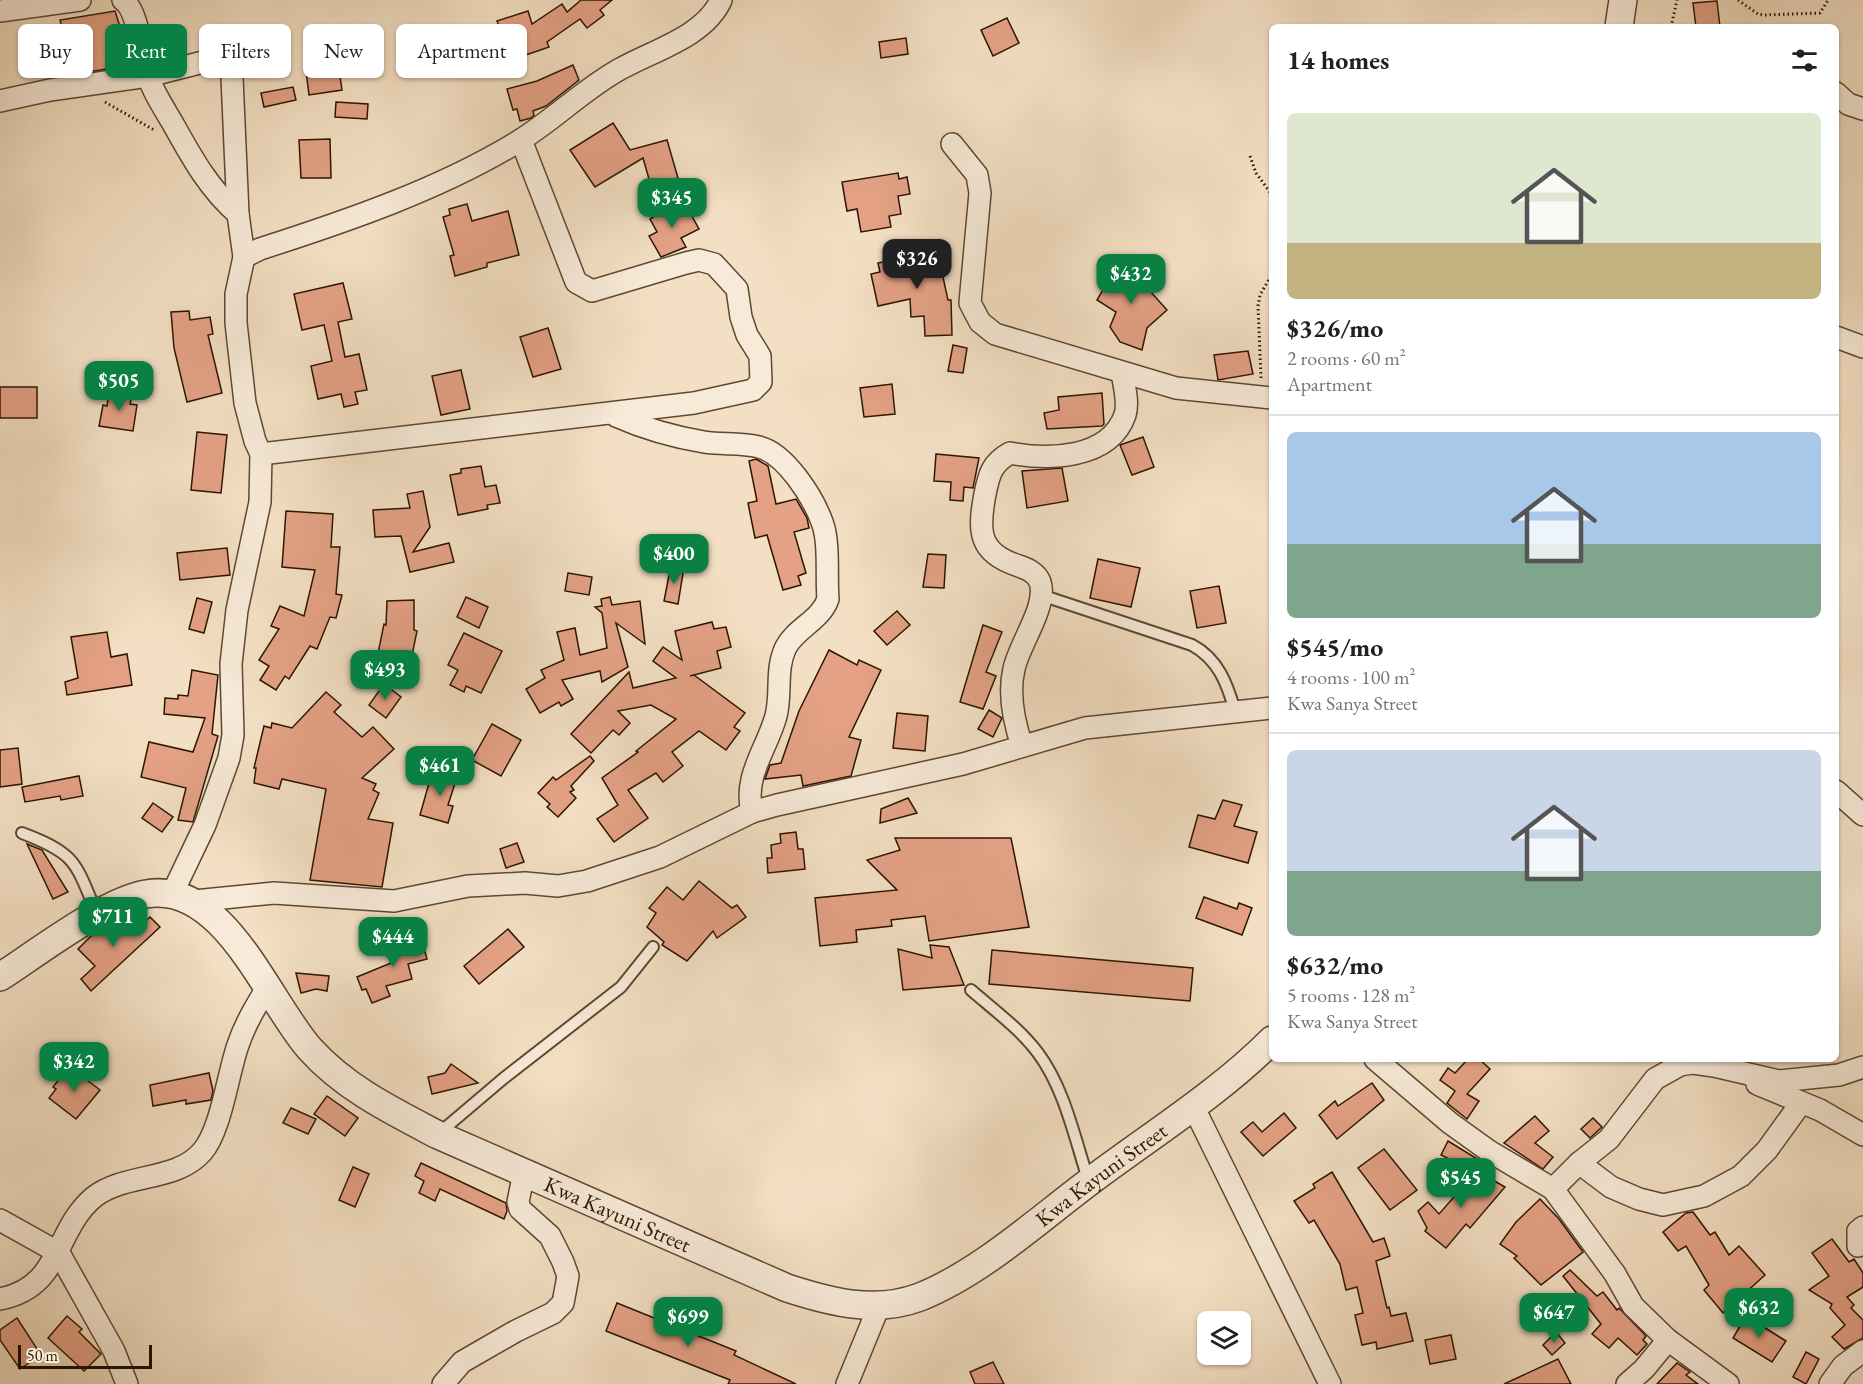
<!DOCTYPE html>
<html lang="en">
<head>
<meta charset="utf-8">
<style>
  body { margin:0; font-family:"EB Garamond",serif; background:#f6f6f6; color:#202124; height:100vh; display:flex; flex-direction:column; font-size:22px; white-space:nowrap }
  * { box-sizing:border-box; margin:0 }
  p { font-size:20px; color:#757577 }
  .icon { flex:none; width:33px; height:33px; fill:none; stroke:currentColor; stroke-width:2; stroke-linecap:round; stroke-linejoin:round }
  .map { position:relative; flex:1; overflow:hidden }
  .drawer { position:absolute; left:1269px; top:24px; width:570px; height:1038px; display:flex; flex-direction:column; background:#fff; border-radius:9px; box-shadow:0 2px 4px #0004 }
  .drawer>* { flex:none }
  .guide { position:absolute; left:18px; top:24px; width:570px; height:54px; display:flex; gap:12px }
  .buttons { position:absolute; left:1197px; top:1311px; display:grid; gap:12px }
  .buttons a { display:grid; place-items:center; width:54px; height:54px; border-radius:9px; background:#fff; box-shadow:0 2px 4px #0004; font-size:30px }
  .scale { position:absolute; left:18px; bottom:15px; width:134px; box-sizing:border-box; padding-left:6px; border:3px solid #2c1601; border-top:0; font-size:16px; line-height:21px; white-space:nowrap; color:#2c1601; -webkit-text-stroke:4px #f7ead8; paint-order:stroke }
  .price { position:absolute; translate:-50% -51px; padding:0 14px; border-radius:12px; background:#0b8043; color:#fff; font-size:20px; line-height:39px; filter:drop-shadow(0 2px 3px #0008) }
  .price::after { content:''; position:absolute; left:50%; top:36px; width:18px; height:14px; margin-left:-9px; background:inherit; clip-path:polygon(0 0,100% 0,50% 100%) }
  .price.selected { background:#222; color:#fff }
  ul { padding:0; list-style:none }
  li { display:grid; align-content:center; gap:12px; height:318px; padding:0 18px }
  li+li { border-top:2px solid #e0e0e0 }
  li span { display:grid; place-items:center; height:186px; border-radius:9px; color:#555 }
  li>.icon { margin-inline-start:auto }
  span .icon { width:108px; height:108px; fill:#fffc; stroke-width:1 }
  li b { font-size:26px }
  h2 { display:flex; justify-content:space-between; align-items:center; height:72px; padding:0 18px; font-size:26px }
  .chip { padding:0 21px; border-radius:9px; background:#fff; box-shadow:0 2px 4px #0004; font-size:21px; line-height:54px }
  .chip.selected { background:#0b8043; color:#fff }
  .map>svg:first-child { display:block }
  .building { fill:#e4a185; stroke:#2c1601; stroke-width:1.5 }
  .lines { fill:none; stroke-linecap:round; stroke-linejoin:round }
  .service-casing { stroke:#5e4832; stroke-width:14 }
  .minor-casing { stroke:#5e4832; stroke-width:24 }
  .tertiary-casing { stroke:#5e4832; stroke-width:30 }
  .path { stroke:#2c1601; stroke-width:3; stroke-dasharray:1.5 3; stroke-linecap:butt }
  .service { stroke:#f7ead8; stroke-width:10 }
  .minor { stroke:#f7ead8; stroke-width:21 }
  .tertiary { stroke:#f7ead8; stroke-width:27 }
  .labels { text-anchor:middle; stroke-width:4.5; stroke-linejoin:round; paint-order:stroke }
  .street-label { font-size:22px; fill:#2c1601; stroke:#f7ead8 }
</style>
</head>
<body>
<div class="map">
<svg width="1863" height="1384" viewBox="0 0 1863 1384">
  <rect width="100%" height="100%" fill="#f3dfc3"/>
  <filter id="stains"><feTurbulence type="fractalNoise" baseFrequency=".00333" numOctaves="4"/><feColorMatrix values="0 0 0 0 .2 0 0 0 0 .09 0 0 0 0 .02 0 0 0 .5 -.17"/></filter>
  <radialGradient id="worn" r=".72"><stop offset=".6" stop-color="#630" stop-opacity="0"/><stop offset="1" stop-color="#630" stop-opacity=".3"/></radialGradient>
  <g class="building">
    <path d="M581 0H612L600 10 604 15 587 28 580 19 547 42 549 47 520 57 512 35 503 38 497 21 528 11 532 24 562 4 567 12Z"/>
    <path d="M1717 1 1720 27H1696L1693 3Z"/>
    <path d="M115 11 132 65 75 74 60 20Z"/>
    <path d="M1007 18 1019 43 993 56 981 30Z"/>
    <path d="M906 38 908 54 881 58 879 42Z"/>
    <path d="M330 60 331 71 339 70 342 90 309 95 305 63Z"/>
    <path d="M573 65 579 80 546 106 533 111 534 115 531 118 520 121 517 109 513 110 507 89 537 81Z"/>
    <path d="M293 87 296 100 264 107 261 93Z"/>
    <path d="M336 102 368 104 367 119 335 117Z"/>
    <path d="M613 123 630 150 667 140 678 178 651 186 643 158 595 187 570 150Z"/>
    <path d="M330 139 331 178H301L299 140Z"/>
    <path d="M898 173 899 179 907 177 910 194 898 196 901 214 889 216 891 227 861 232 857 209 847 211 842 182Z"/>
    <path d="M679 201 685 213 689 211 699 229 681 238 686 247 661 257 649 236 657 232 650 219Z"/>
    <path d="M467 204 472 221 508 211 519 255 487 263V267L455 276 450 256 454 255 443 217 450 215 449 209Z"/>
    <path d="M937 250 948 300H951L952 335 925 336 924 316 911 317 910 299 878 306 871 274 880 272 878 263Z"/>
    <path d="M1142 262 1149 290 1167 310 1147 328 1142 350 1120 342 1110 327 1116 312 1097 300 1111 276Z"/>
    <path d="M343 283 352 319 338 322 345 357 359 354 367 390 355 392 358 404 344 407 341 394 318 399 311 366 332 361 324 325 302 330 294 294Z"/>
    <path d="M189 311 190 320 210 317 213 334 208 335 222 393 187 402 174 348 171 312Z"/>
    <path d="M548 328 561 369 533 377 520 337Z"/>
    <path d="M953 345 967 348 963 373 948 371Z"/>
    <path d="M1248 351 1253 374 1218 380 1214 355Z"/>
    <path d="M461 370 470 409 441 415 432 376Z"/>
    <path d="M892 384 895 414 864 417 860 388Z"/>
    <rect x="0" y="387" width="37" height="31"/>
    <path d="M109 391 132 395 130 404 137 405 133 431 99 426 103 405 107 406Z"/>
    <path d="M1102 393 1104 424 1102 426 1047 429 1044 413 1059 410 1058 397Z"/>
    <path d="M197 432 227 435 221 493 191 490Z"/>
    <path d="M1143 437 1154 467 1132 475 1120 445Z"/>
    <path d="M936 454 979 458 973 488 964 487 963 501 950 500 951 482 934 481Z"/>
    <path d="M756 459 768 466 776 504 796 499 807 518 809 528 794 532 806 573 798 576 801 585 783 590 767 535 755 538 748 503 757 501 749 461Z"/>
    <path d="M481 466 485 487 496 485 500 503 487 505 488 509 458 515 450 475 461 473V469Z"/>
    <path d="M1062 468 1068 501 1027 508 1022 471Z"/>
    <path d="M423 491 430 527 413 552 449 543 454 562 410 572 401 536 375 537 373 510 410 508 407 494Z"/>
    <path d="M286 511 333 514 331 547H340L336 594 342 595 336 618 330 617 317 649 310 646 289 679 285 676 276 690 260 680 269 666 259 660 279 629 271 626 280 606 304 616 315 570 282 567Z"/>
    <path d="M227 548 230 575 180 580 177 553Z"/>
    <path d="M928 554 946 555 944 588 923 587Z"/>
    <path d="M1098 559 1140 568 1131 607 1090 598Z"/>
    <path d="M671 565 684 567 678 604 664 601Z"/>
    <path d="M568 573 592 577 589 595 565 591Z"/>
    <path d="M1219 586 1226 623 1197 628 1190 591Z"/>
    <path d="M466 597 488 607 479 628 457 617Z"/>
    <path d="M610 597 612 605 640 601 645 644 616 623 628 667 602 682 600 671 562 680 573 699 561 706 559 702 540 713 526 689 545 678 541 670 564 660 557 632 575 628 580 655 607 648 602 613 595 607 602 606 601 599Z"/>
    <path d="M197 598 212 602 204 633 189 629Z"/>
    <path d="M414 600V630L417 631 410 665 377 658 384 624 386 625 387 601Z"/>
    <path d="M897 611 910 625 887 645 874 631Z"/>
    <path d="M712 622 714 629 726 627 731 647 717 651 721 668 690 676 694 675 745 713 734 727 740 731 726 750 699 731 672 752 683 766 663 782 656 773 628 790 648 818 614 842 597 819 618 805 602 778 638 752 636 751 676 719 651 705 618 711 630 723 619 735 613 730 591 753 571 734 629 672 633 688 676 678 653 661 663 647 682 660 675 631Z"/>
    <path d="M983 625 1002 632 986 672 996 676 983 709 960 702Z"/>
    <path d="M107 632 111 657 127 654 132 685 67 695 65 682 78 678 71 637Z"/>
    <path d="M464 633 502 651 481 693 466 686 464 692 450 685 458 670 448 665Z"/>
    <path d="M829 650 857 665 859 660 881 670 849 737 861 740 851 776 803 786 801 775 765 779 770 765 781 763 799 711Z"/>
    <path d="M192 670 218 675 212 734 218 736 193 822 178 820 186 788 141 777 149 742 193 752 205 718 164 714 165 698 178 699V695L188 696Z"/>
    <path d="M384 684 401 697 386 718 369 705Z"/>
    <path d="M326 692 341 705 334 712 362 737 373 727 394 749 362 778 376 784 373 790 379 793 368 819 393 823 382 887 310 880 326 789 282 779 279 789 254 783 256 768H254L264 726 271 728 272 723 292 728Z"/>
    <path d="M989 710 1002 718 993 737 978 729Z"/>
    <path d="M897 713 928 716 925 751 893 748Z"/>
    <path d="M492 724 521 740 501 776 472 760Z"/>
    <path d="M18 748 22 784 0 787V750Z"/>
    <path d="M590 756 594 761 571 786 574 790 570 792 576 798 558 817 547 807 550 804 538 793 553 777 556 780Z"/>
    <path d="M442 769 458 774 448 805 453 806 448 823 420 815 431 776 439 778Z"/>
    <path d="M79 776 83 796 61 800 60 796 25 802 22 787Z"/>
    <path d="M908 798 917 813 880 823 881 809Z"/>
    <path d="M1223 800 1242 805 1234 826 1257 832 1248 863 1189 847 1198 815 1215 819Z"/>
    <path d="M153 803 173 817 162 832 142 818Z"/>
    <path d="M796 832 798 849H803L805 869 768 873 767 858H772L771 845 781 843 780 834Z"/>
    <path d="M895 838H1011L1029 927 929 941 925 916 891 920 892 926 856 930 857 942 820 946 815 898 897 890 867 860 900 850Z"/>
    <path d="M517 843 524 862 506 868 500 849Z"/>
    <path d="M27 844 42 850 68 892 53 899Z"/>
    <path d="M699 881 732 908 737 905 746 917 717 938 713 931 687 961 662 945 664 942 647 927 656 913 649 908 667 887 683 900Z"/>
    <path d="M1204 897 1237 909 1239 903 1252 908 1242 935 1196 918Z"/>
    <path d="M150 917 160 927 91 991 81 979 95 966 78 949 91 936 118 921 125 918 134 932Z"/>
    <path d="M508 929 524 947 479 984 464 966Z"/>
    <path d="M420 935 427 959 408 964 412 979 386 986 390 996 372 1003 366 989 362 990 357 977 391 963 386 944Z"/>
    <path d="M930 945 949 947 964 985 903 990 898 949 932 958Z"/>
    <path d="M992 950 1193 968 1190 1001 989 984Z"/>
    <path d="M296 973 329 976 327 991 316 989 301 993Z"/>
    <path d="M1468 1059H1479L1490 1069 1467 1094 1479 1101 1467 1119 1447 1103 1455 1091 1440 1080 1448 1068 1455 1073Z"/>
    <path d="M451 1064 478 1083 432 1094 428 1077 445 1073Z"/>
    <path d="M73 1069 100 1090 76 1119 49 1098 56 1089 53 1087 64 1073 67 1076Z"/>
    <path d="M209 1073 213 1091 211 1100 186 1104V1100L153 1106 150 1085Z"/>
    <path d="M1372 1083 1384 1100 1337 1139 1319 1115 1335 1101 1338 1106Z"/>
    <path d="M327 1096 358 1118 345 1136 314 1114Z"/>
    <path d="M291 1108 316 1119 308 1134 283 1123Z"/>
    <path d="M1284 1113 1296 1128 1263 1156 1241 1132 1253 1122 1262 1132Z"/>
    <path d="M1535 1116 1549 1131 1535 1143 1553 1157 1543 1169 1504 1143Z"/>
    <path d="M1593 1118 1602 1127 1590 1138 1581 1129Z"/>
    <path d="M1448 1141 1479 1160 1473 1171 1441 1155Z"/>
    <path d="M1384 1149 1417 1190 1390 1210 1358 1168Z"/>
    <path d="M421 1163 506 1203 507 1211 504 1219 440 1189 435 1201 419 1193 424 1181 415 1176Z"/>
    <path d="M353 1167 369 1174 355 1207 339 1200Z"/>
    <path d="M1477 1171 1505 1187 1470 1228 1466 1224 1446 1248 1425 1231 1427 1228 1418 1211 1428 1202 1439 1214Z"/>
    <path d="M1332 1172 1373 1242 1384 1238 1390 1256 1376 1261 1387 1308 1389 1307 1391 1316 1406 1313 1413 1341 1377 1349 1376 1342 1362 1345 1355 1315 1363 1313 1357 1287 1346 1290 1340 1264 1314 1220 1309 1223 1294 1201 1315 1188 1313 1184Z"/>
    <path d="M1540 1199 1559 1219 1583 1252 1541 1285 1514 1258 1517 1256 1500 1244 1516 1222Z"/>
    <path d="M1693 1212 1710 1235 1715 1232 1729 1255 1739 1246 1765 1275 1723 1313 1704 1290 1709 1285 1686 1246 1678 1251 1663 1232 1686 1213Z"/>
    <path d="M1832 1239 1849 1262 1854 1259 1863 1273V1287L1847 1297 1854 1305 1851 1308 1863 1320V1338L1844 1349 1832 1337 1845 1325 1830 1308 1832 1304 1809 1290 1829 1276 1812 1253Z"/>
    <path d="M1570 1270 1597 1296 1603 1292 1617 1310 1619 1308 1646 1336 1643 1340 1647 1344 1637 1355 1618 1338 1609 1348 1592 1334 1601 1324 1563 1276Z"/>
    <path d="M617 1303 736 1351 734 1355 796 1384H728L730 1380 606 1331Z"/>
    <path d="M67 1316 82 1329 79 1332 101 1354 84 1371 48 1338Z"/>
    <path d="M1746 1316 1786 1341 1772 1362 1733 1338Z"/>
    <path d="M17 1318 41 1355 20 1369 0 1340V1330Z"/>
    <path d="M1556 1332 1565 1343 1552 1355 1543 1345Z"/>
    <path d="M1451 1335 1456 1359 1430 1364 1425 1340Z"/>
    <path d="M1806 1352 1819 1359 1806 1384 1793 1377Z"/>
    <path d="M1558 1359 1571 1384H1504Z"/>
    <path d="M993 1362 1004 1384H975L970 1372Z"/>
    <path d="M1677 1363 1690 1372 1686 1375 1698 1384H1657Z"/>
  </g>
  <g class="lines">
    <defs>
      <g id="service">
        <path d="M1041 595 1192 645C1218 659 1227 683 1235 711"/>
        <path d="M22 833C77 854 75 862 97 914"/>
        <path d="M971 990C994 1010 1020 1029 1038 1053 1065 1089 1075 1140 1089 1182"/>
        <path d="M438 1134 504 1078 621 987 653 947"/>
      </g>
      <g id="minor">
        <path d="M123 0C137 9 142 52 146 68 150 87 162 105 172 122 191 156 208 188 238 214"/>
        <path d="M0 11 80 0"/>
        <path d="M1836 93 1848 104 1863 109"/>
        <path d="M0 101 50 90 148 76 231 55 238 214 244 257"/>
        <path d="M952 144 977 175 980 193 970 303 980 322 995 334 1176 388 1272 398"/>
        <path d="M1836 337 1863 347"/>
        <path d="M616 416C643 428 674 437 704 442 722 445 741 442 759 447 785 453 813 497 822 522 830 542 826 578 828 599 821 620 796 628 786 647 775 669 782 693 776 716 767 749 743 776 752 812"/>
        <path d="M261 454 694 403 753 390 761 382 760 356 747 335 741 317 737 289 714 264 699 260 686 263 592 291 576 282 521 140"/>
        <path d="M1022 746C1014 722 1008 694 1014 669 1019 644 1048 606 1040 582 1036 572 1027 569 1019 566 978 553 978 531 985 494 989 474 992 463 1010 453 1047 460 1109 460 1125 415 1129 402 1124 386 1122 373"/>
        <path d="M1836 791 1863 815"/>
        <path d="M172 894 205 825 229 758 233 735 231 664 237 610 260 502 261 454 255 441 245 403 236 323V294L244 257 260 249C347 221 441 189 519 141 553 120 581 92 615 72 650 51 704 38 721 0"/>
        <path d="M194 901 274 893 394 901 468 886 525 883 558 886 587 881 660 857 752 812 777 805 963 764 1085 728 1272 708"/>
        <path d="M1375 1059 1450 1123 1489 1151 1553 1189 1615 1274 1633 1306 1668 1340 1728 1384"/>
        <path d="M1757 1084 1820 1110 1863 1135"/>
        <path d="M1193 1106 1330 1384"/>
        <path d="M1579 1163 1611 1187 1639 1199 1663 1205 1704 1196 1741 1176 1767 1150 1801 1103"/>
        <path d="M1553 1189 1579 1163 1609 1139 1655 1079 1680 1065 1693 1063 1714 1066 1779 1081 1839 1075 1863 1067"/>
        <path d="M0 1220 59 1253 114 1351 127 1384"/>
        <path d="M1858 1246V1231L1863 1227"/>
        <path d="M0 1299C62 1287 54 1230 94 1197 124 1173 176 1182 202 1152 221 1131 228 1073 238 1045 245 1024 256 1006 267 988"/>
        <path d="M443 1384 462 1362 516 1331 553 1313 563 1303 568 1276 563 1262 550 1236 520 1209 518 1202 524 1172"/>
        <path d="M847 1384 879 1306"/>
        <path d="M1627 1384 1644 1369 1668 1340"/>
        <path d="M1830 1384 1843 1366 1863 1351"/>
      </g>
      <g id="tertiary">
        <path d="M1619 27 1623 0"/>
        <path id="s1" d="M0 977C37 953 105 901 146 894 224 880 268 1002 310 1049 345 1088 392 1111 438 1135L787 1288C830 1302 875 1314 920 1297 980 1273 1037 1221 1089 1182 1150 1136 1218 1094 1272 1040"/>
      </g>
    </defs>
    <use href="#service" class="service-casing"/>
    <use href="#minor" class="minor-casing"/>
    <use href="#tertiary" class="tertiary-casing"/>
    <g class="path">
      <path d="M1738 0 1758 14 1764 15 1820 13 1828 0"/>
      <path d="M1671 27 1677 0"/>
      <path d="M105 102 154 130"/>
      <path d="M1250 156 1256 173 1272 195"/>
      <path d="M1261 378 1258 306 1260 295 1272 274"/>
    </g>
    <use href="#service" class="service"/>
    <use href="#minor" class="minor"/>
    <use href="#tertiary" class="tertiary"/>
  </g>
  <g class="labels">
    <g class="street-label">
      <text dy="8" stroke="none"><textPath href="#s1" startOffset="1298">Kwa Kayuni Street</textPath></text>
      <text dy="8" stroke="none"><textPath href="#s1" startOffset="758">Kwa Kayuni Street</textPath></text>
    </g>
  </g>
  <rect width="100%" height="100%" filter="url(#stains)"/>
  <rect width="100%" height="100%" fill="url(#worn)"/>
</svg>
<div class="buttons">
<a><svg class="icon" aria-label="layers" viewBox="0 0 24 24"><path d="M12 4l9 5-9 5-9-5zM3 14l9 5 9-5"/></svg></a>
</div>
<div class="scale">50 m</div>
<b class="price" style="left:672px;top:229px">$345</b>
<b class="price selected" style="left:917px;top:290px">$326</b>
<b class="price" style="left:1131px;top:305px">$432</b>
<b class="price" style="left:119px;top:412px">$505</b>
<b class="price" style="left:674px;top:585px">$400</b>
<b class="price" style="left:385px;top:701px">$493</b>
<b class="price" style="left:440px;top:797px">$461</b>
<b class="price" style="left:113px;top:948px">$711</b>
<b class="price" style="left:393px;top:968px">$444</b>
<b class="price" style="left:74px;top:1093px">$342</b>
<b class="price" style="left:1461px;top:1209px">$545</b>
<b class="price" style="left:1759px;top:1339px">$632</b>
<b class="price" style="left:1554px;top:1344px">$647</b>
<b class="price" style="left:688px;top:1348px">$699</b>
<div class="guide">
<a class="chip">Buy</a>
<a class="chip selected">Rent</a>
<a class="chip">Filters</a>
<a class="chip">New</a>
<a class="chip">Apartment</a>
</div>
<section class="drawer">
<h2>14 homes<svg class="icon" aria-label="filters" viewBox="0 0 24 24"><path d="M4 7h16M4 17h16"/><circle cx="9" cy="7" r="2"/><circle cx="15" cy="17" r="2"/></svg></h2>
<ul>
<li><span style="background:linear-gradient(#dfe7d0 70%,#c2b280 0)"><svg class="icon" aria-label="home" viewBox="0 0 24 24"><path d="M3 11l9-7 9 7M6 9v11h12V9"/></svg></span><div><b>$326/mo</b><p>2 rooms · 60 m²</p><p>Apartment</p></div></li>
<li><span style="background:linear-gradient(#a9c7e8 60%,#7fa58c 0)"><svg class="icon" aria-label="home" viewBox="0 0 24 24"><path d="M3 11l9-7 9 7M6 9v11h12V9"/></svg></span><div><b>$545/mo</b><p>4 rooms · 100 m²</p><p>Kwa Sanya Street</p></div></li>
<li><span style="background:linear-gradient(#c9d6e8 65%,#7fa58c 0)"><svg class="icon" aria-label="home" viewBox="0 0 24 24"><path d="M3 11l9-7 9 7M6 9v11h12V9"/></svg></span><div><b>$632/mo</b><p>5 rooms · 128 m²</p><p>Kwa Sanya Street</p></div></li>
</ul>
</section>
</div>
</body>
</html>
